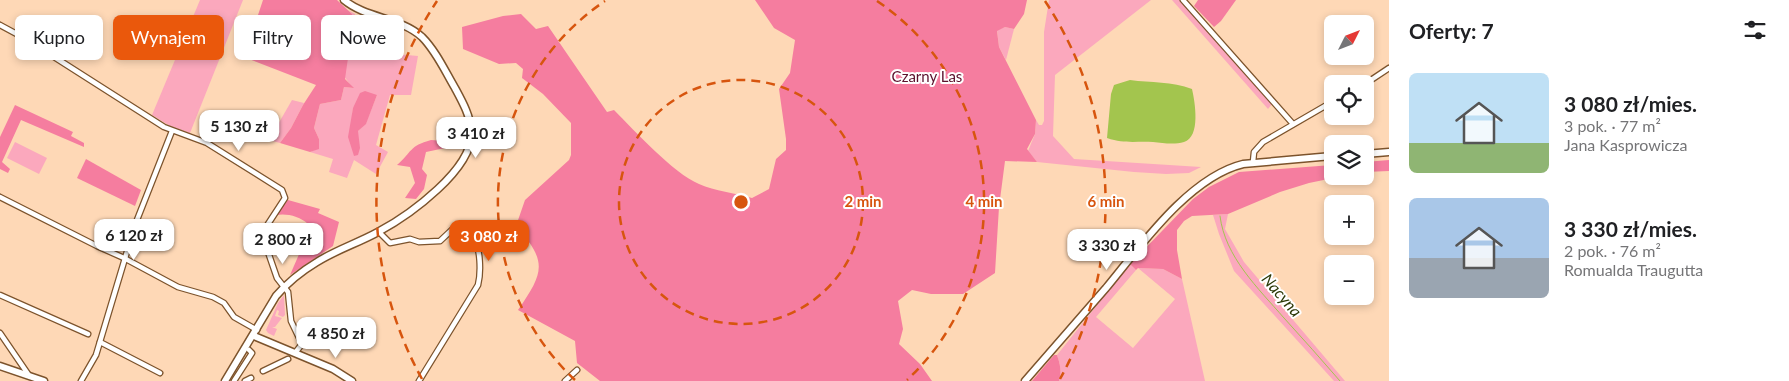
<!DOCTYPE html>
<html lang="pl">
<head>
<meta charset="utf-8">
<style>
  body { margin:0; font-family:Lato,sans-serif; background:#f2f2f2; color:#202124; height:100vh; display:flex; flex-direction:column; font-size:19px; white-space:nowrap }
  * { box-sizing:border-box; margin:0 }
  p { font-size:16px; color:#757577 }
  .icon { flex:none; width:28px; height:28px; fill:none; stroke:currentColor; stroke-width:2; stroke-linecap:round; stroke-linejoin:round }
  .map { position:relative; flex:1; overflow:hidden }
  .drawer { display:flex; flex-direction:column; background:#fff; width:400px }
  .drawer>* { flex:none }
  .banner { position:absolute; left:15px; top:15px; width:475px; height:45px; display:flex; gap:10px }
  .needle { width:32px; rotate:48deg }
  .tools { position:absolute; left:1324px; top:15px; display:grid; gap:10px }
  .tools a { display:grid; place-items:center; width:50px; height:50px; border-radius:8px; background:#fff; box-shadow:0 2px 8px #0003; font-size:25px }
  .price { position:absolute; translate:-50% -42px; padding:0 11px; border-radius:10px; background:#fff; color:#222; font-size:16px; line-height:32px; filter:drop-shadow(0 1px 2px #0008) }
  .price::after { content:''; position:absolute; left:50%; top:30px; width:15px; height:11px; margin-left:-8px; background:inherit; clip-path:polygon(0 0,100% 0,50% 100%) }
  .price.on { background:#ea580c; color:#fff }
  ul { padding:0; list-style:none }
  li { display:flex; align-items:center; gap:15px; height:125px; padding:0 20px }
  li span { display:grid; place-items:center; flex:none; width:140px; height:100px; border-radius:8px; color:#555 }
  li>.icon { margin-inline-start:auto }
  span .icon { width:60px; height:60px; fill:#fffc; stroke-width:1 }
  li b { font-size:21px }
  h2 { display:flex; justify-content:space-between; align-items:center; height:60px; padding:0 20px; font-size:21px }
  .chip { padding:0 18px; border-radius:8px; background:#fff; box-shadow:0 2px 8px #0003; font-size:18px; line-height:45px }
  .chip.on { background:#ea580c; color:#fff }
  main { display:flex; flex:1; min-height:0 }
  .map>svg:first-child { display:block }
  .green { fill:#fba8bd; fill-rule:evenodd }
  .forest { fill:#f57d9f }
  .water { fill:#a3c54e }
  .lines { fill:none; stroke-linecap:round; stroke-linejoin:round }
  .stream { stroke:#a3c54e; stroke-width:1 }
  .street-casing { stroke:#7c532c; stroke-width:7 }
  .secondary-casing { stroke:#7c532c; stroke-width:9 }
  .street { stroke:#fff; stroke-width:4.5 }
  .secondary { stroke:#fff; stroke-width:6 }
  .ring { fill:none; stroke:#d7550e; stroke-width:2.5; stroke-dasharray:9 6 }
  .labels { text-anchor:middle; stroke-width:4; stroke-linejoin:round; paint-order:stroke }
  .park-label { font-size:15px; fill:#5c112d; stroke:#fff }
  .water-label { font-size:16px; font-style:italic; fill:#2c3907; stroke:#fff }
  .centre { fill:#d7550e; stroke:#fff; stroke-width:2.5 }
  .ring-label { font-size:15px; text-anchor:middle; font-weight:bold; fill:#d7550e; stroke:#fff; stroke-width:4; stroke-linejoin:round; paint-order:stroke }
</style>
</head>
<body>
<main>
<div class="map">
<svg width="1389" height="381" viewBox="0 0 1389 381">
  <rect width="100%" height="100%" fill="#fed8b6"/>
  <g class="green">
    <path d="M200 0H243L190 133 170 126 152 115Z"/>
    <path d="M1049 0H1151L1055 75 1053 136 1074 159 1201 167 1189 173 1166 174 1134 172 1037 162 1028 151 1035 134 1036 120 1039 125H1042L1044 121V32Z"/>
    <path d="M1172 0H1180L1272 104 1268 109Z"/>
    <path d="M348 10 355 14 352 50 418 56 411 95H390L376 145 388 152 376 174 354 160 347 178 329 172 333 159 310 152 319 148V139L314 128 320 104 341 100 344 87 353 88C331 62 336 50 338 19L352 14ZM377 95 366 123 358 131 352 119 353 108Z"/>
    <path d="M1005 27 1014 29 1006 60 999 47 997 30Z"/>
    <path d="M292 100 304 103 291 128 280 143 269 140Z"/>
    <path d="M15 142 47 158 39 174 7 158Z"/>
    <path d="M1228 214 1225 229 1244 262 1345 381H1334L1234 271 1219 234 1213 215Z"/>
    <path d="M1130 264 1136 270 1096 317 1133 348 1175 299 1138 268 1163 269 1182 279 1205 381H1059C1062 372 1060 364 1057 355Z"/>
    <path d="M284 295 285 315 283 317 278 315 279 311 277 310 275 316 282 318 275 327H272L277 329 274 336 268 333 266 330 278 303Z"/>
  </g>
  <g class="forest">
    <path d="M263 0H337L352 14 351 19 338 20 335 58H348L345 79 354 88 344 87 341 100 320 104 314 128 319 139V149L310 152 280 143 291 128 303 105 316 85 244 57Z"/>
    <path d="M755 0H1027L1024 14 1014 29 1005 27 997 31 999 47 1036 120 1035 134 1027 149 1037 162 1005 161 999 207 995 273 963 294H931L912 290 898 301 903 329 899 344 920 364 932 381H600L577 363 575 341 518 310C544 272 548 262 516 226L525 200 569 160 571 155V123L543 94 522 78 523 69 516 63 499 64 463 49 462 27 503 16 521 14 536 29 548 26 607 112 614 110C635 131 673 173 699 184 715 191 735 193 752 198L769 189 776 159 786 150V139L779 89 790 73 795 40 774 28Z"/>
    <path d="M1198 0H1236L1221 21 1214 27 1194 6Z"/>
    <path d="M365 91 377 95 366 124 358 131 360 148 358 155 354 156 348 137 353 108 360 93Z"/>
    <path d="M15 105 73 132 71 136 84 143V147L21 120 2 162 10 169 8 173 0 169V137Z"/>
    <path d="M431 140 445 141 450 147 426 152 422 169 427 175 424 189 416 199 405 198 415 183 410 167 397 165C412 152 409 146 431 140Z"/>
    <path d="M86 159 141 190 135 206 77 178Z"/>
    <path d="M1389 160V171L1365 172V162Z"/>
    <path d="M1332 165V176H1343L1309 183 1280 192 1228 214 1192 216 1184 221 1177 230V250L1182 279 1163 269 1138 268 1136 270 1130 264 1193 199 1209 187 1239 172Z"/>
    <path d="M288 200 320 209 318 213 339 222 333 246 290 275 307 236 308 224C300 216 286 213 276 215Z"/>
    <path d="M1054 355H1057C1060 364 1062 372 1059 381H1032Z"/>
  </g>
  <path class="water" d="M1130 80C1151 83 1172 81 1192 89 1195 102 1201 137 1184 142 1174 145 1163 143 1153 142 1135 141 1125 144 1107 138L1111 94 1114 85Z"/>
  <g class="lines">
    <path class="stream" d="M1220 216C1225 257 1258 288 1284 318 1303 339 1322 360 1340 381"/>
    <defs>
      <g id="street">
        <path d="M1183 0 1293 124"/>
        <path d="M0 25 26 39 164 127 207 143 282 190 285 198 268 224 267 240 268 252 277 278 288 292 291 321 302 344 295 353"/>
        <path d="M1365 84 1389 68"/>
        <path d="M1253 162 1254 152 1263 142 1332 102"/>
        <path d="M0 197 97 246 124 258 178 287 213 297 224 303 234 317 257 330"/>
        <path d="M379 232 390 243 410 239 419 242 440 241 457 225C463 229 470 232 473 237 481 248 481 273 478 285L419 381"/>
        <path d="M0 295 88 334"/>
        <path d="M0 333 28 374"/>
        <path d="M100 342 160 373"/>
        <path d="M263 371 288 359"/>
        <path d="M81 381 96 355 135 225 172 131"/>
        <path d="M234 381 252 353 249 350"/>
        <path d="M245 381 251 378"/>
        <path d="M565 381 577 370"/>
      </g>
      <g id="secondary">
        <path d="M1365 154 1389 152"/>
        <path d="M254 336 333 369 352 381"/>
        <path d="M0 366 44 381"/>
        <path d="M225 381 276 296C288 282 302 271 317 262 336 250 358 243 378 232 408 216 476 168 471 130 470 115 462 101 455 88 445 71 436 51 422 37 400 17 367 19 344 0"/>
        <path d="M1025 381C1052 350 1079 319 1106 288 1140 247 1189 177 1243 164L1332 156"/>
      </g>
    </defs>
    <use href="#street" class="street-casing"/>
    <use href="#secondary" class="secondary-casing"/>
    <use href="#street" class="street"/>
    <use href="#secondary" class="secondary"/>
  </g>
  <g class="ring">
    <circle cx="741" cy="202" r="122"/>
    <path d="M575 380A243 243 0 0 1 605 1M877 1A243 243 0 0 1 907 380"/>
    <path d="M422 379A365 365 0 0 1 437 1M1045 1A365 365 0 0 1 1060 379"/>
  </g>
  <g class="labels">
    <g class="park-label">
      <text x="927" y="82">Czarny Las</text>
    </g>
    <g class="water-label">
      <text transform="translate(1282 295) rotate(49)" y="6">Nacyna</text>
    </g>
  </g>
  <circle cx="741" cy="202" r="8" class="centre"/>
  <g class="ring-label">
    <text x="863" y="207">2 min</text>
    <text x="984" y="207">4 min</text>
    <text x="1106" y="207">6 min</text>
  </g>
</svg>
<div class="tools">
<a><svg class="needle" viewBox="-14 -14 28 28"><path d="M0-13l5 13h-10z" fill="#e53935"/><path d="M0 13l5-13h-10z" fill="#757577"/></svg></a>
<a><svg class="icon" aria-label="locate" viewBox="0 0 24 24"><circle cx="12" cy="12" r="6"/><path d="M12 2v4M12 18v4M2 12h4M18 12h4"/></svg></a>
<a><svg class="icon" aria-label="layers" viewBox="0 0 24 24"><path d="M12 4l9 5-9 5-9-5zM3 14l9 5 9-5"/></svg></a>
<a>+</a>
<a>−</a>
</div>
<b class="price" style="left:239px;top:152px">5 130 zł</b>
<b class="price" style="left:476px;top:159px">3 410 zł</b>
<b class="price" style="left:134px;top:261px">6 120 zł</b>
<b class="price on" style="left:489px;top:262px">3 080 zł</b>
<b class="price" style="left:283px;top:265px">2 800 zł</b>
<b class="price" style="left:1107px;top:271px">3 330 zł</b>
<b class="price" style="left:336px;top:359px">4 850 zł</b>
<div class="banner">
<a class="chip">Kupno</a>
<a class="chip on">Wynajem</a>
<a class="chip">Filtry</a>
<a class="chip">Nowe</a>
</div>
</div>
<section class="drawer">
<h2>Oferty: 7<svg class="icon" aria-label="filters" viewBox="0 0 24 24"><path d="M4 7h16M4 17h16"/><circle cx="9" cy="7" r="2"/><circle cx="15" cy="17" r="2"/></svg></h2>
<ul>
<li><span style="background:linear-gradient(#bfe0f5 70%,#8fb573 0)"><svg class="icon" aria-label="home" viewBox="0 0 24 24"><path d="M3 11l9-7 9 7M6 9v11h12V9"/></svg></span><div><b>3 080 zł/mies.</b><p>3 pok. · 77 m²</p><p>Jana Kasprowicza</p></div></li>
<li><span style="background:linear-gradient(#a9c7e8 60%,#9aa5b1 0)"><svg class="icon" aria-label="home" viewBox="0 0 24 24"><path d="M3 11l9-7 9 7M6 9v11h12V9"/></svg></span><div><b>3 330 zł/mies.</b><p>2 pok. · 76 m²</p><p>Romualda Traugutta</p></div></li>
</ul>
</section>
</main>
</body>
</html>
